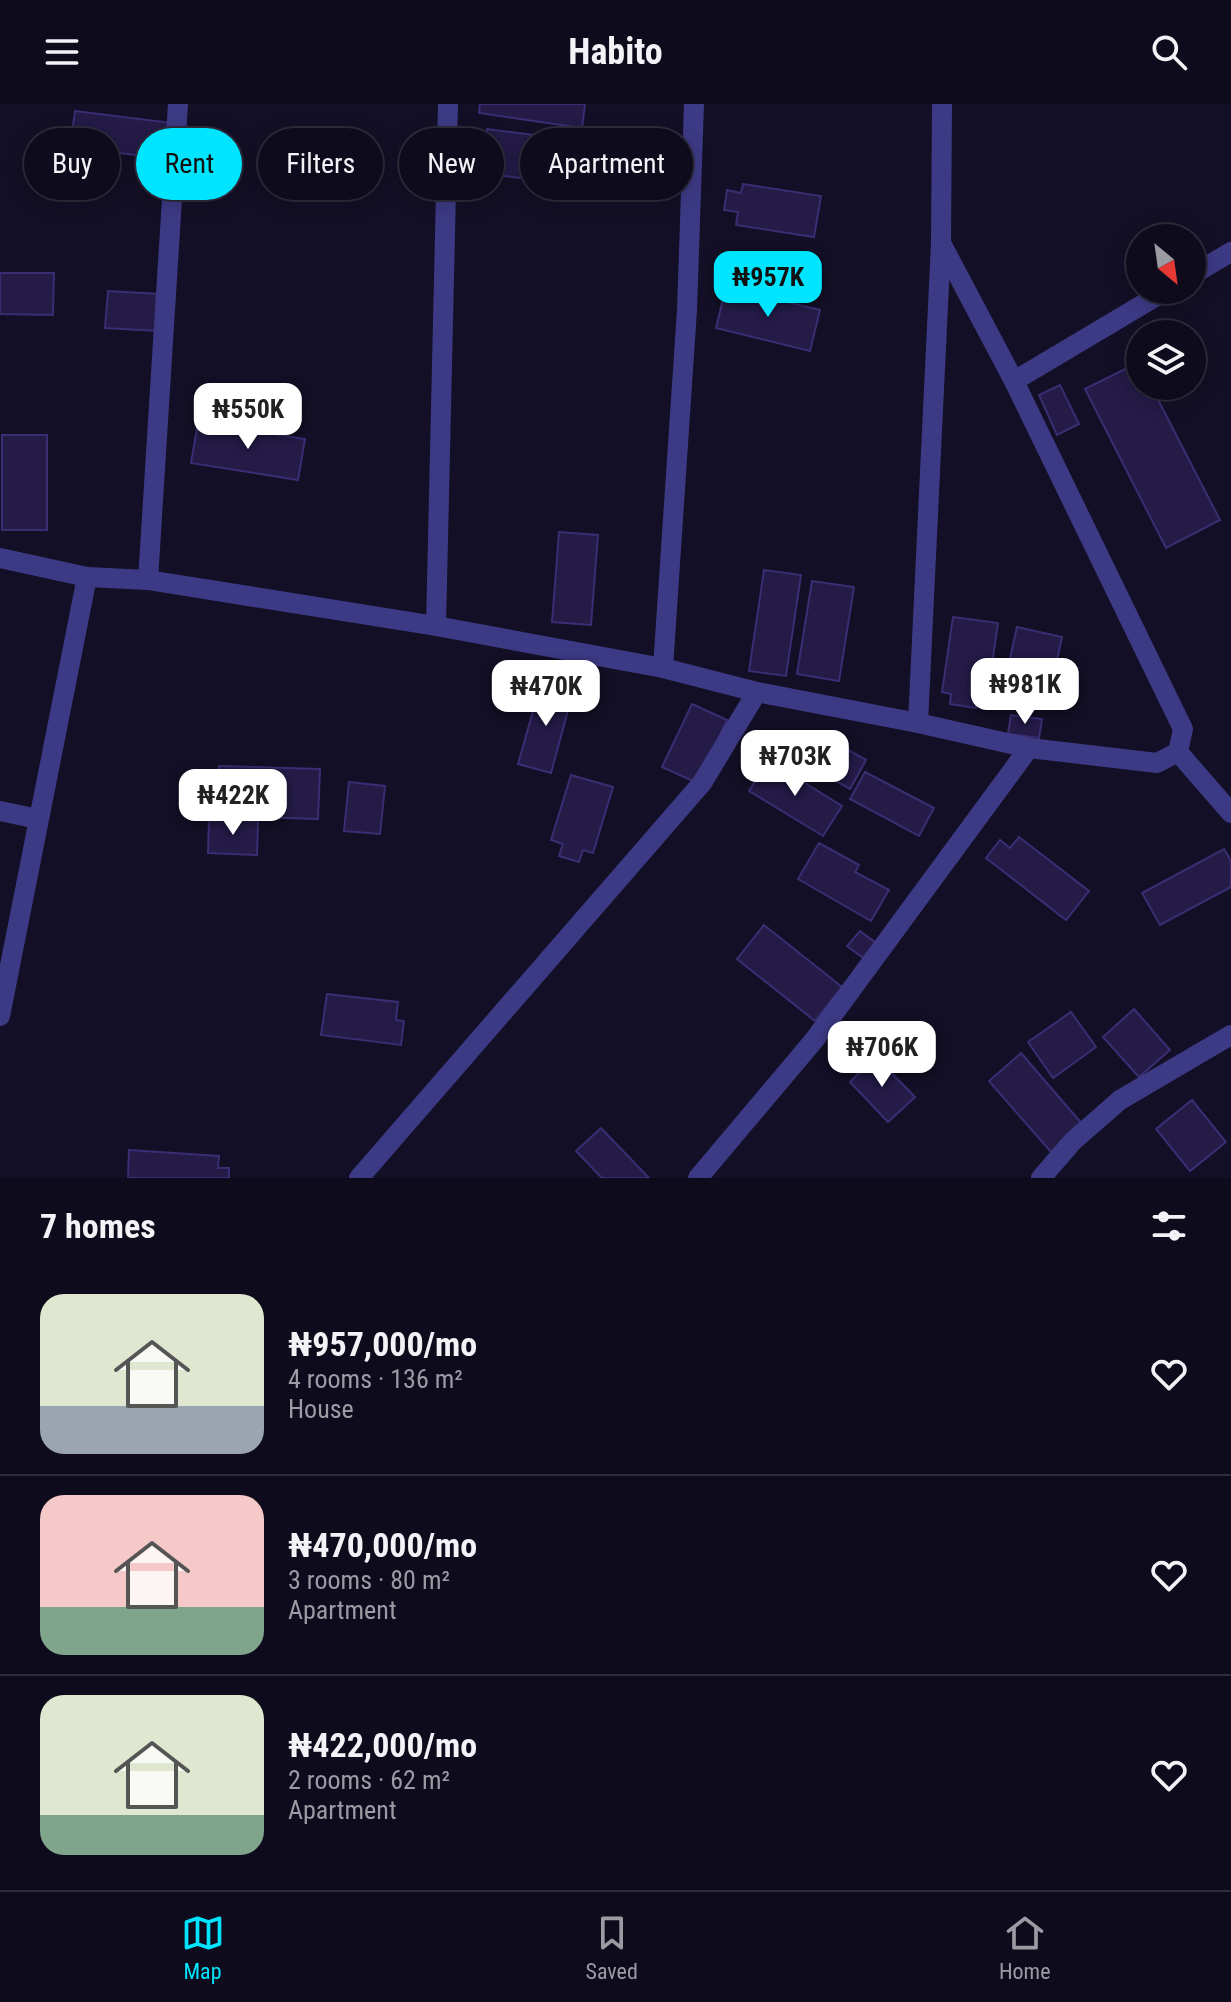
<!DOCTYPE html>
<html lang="en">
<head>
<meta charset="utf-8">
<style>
  body { margin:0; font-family:"Roboto Condensed",sans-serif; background:#171425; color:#f1f3f6; height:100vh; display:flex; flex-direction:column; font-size:30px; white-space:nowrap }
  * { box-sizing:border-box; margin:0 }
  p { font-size:26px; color:#9b9ba3 }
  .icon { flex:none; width:44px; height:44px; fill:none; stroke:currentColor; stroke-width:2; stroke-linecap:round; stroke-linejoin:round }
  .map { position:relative; height:1074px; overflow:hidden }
  .details { display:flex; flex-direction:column; background:#0e0b1c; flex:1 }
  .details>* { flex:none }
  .guide { position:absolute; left:24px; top:24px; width:800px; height:72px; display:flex; gap:16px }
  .needle { width:52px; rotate:151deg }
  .buttons { position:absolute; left:1126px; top:120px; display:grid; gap:16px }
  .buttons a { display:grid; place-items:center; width:80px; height:80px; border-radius:50%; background:#0e0b1c; box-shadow:0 4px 20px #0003,0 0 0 2px #2e2b3b; font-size:40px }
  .price { position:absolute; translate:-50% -68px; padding:0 18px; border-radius:16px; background:#fff; color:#222; font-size:26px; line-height:52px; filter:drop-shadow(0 2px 4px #0008) }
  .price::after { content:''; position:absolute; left:50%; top:48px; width:24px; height:18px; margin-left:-12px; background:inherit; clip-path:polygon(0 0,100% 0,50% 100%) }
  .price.current { background:#00e5ff; color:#111 }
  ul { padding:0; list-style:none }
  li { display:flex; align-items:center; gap:24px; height:200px; padding:0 40px }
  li+li { border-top:2px solid #2e2b3b }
  li span { display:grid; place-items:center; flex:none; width:224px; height:160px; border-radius:24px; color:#555 }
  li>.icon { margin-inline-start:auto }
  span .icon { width:96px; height:96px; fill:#fffc; stroke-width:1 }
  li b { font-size:34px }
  h2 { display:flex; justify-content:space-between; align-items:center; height:96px; padding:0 40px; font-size:34px }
  .pill { padding:0 28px; border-radius:36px; background:#0e0b1c; box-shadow:0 4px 20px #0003,0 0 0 2px #2e2b3b; font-size:28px; line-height:72px }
  .pill.current { background:#00e5ff; color:#111 }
  header { display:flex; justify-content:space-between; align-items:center; height:104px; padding:0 40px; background:#0e0b1c; font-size:36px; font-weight:700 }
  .tab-bar { display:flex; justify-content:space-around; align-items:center; height:112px; border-top:2px solid #2e2b3b; background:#0e0b1c; font-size:22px; color:#9b9ba3 }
  .tab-bar a { display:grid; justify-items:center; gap:4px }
  .tab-bar .current { color:#00e5ff }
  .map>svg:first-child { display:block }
  .building { fill:#241b47; stroke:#3b2d73; stroke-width:2 }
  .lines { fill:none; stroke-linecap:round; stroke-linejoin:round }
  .minor { stroke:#3d3a85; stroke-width:20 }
</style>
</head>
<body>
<header><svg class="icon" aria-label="menu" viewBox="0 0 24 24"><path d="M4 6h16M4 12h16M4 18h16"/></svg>Habito<svg class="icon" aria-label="search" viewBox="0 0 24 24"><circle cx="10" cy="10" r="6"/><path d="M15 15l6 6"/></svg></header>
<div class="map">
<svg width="1231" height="1074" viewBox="0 0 1231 1074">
  <rect width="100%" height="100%" fill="#130f26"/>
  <g class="building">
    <path d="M480 0H585L582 24 479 9Z"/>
    <path d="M75 7 172 19 167 55 70 43Z"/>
    <path d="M487 25 574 36 569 80 472 68 476 37H485Z"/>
    <path d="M743 80 821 92 814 133 736 121 738 108 724 106 727 86 741 89Z"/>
    <path d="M0 169H54L53 211 0 210Z"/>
    <path d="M726 183 820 206 810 247 716 224Z"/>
    <path d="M108 187 159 190 157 227 105 224Z"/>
    <path d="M1139 258 1140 282H1151L1220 416 1166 444 1085 285Z"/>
    <path d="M1060 281 1079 320 1057 331 1039 291Z"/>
    <path d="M198 318 305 335 298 376 191 359Z"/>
    <rect x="2" y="331" width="45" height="95"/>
    <path d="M559 428 598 431 591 521 552 518Z"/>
    <path d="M764 466 801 471 786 572 749 567Z"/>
    <path d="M812 477 854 483 839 577 797 570Z"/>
    <path d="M953 513 998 519 987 594 978 593 976 604 950 600 951 590 942 588Z"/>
    <path d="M1017 523 1062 533 1047 603 1001 594Z"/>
    <path d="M541 579 573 588 551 669 518 660Z"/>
    <path d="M692 600 727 616 697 679 662 663Z"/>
    <path d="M1011 611 1042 615 1039 634 1008 630Z"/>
    <path d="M829 635 866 656 850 685 812 663Z"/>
    <path d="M768 656 842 702 823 732 749 687Z"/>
    <path d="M219 662 320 665 318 715 217 712Z"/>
    <path d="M865 668 934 704 919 732 850 695Z"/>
    <path d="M571 671 613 683 593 749 583 746 579 758 559 752 563 740 551 736Z"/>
    <path d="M349 678 385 682 380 730 344 727Z"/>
    <path d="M209 715 258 717 257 751 208 749Z"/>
    <path d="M1019 733 1089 787 1066 816 986 754 1000 736 1010 744Z"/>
    <path d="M819 739 859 761 855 768 889 786 871 817 798 775Z"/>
    <path d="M1224 745 1231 757V783L1160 821 1142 789Z"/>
    <path d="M764 821 842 883 815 917 737 855Z"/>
    <path d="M860 827 876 839 863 854 847 842Z"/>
    <path d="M327 890 398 898 396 916 404 917 401 941 321 931Z"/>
    <path d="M1134 905 1170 946 1139 973 1103 933Z"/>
    <path d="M1071 908 1096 943 1053 974 1028 938Z"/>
    <path d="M1021 949 1083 1021 1051 1048 989 977Z"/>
    <path d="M873 950 915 993 888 1018 850 978 863 965 860 963Z"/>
    <path d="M1192 996 1226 1038 1190 1067 1156 1025Z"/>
    <path d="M601 1024 649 1074H602L576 1047Z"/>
    <path d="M129 1046 219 1052 218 1064H229V1074H128Z"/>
  </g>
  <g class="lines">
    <g class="minor">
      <path d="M1192 171 1231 148"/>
      <path d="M1014 277 1167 186"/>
      <path d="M0 454 87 473 148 476 436 522 663 564 757 588 918 619 1029 644 1157 659 1178 648 1183 625 1014 277 941 139"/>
      <path d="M148 476 178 0"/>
      <path d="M436 522 448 0"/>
      <path d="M663 564 687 206 694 0"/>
      <path d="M918 619 941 139 942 0"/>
      <path d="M1178 648 1231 709"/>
      <path d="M0 707 38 715"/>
      <path d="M0 912 87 473"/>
      <path d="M359 1074 702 679 757 588"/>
      <path d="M698 1074 815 935 1029 644"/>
      <path d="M1041 1074 1073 1037 1120 996 1231 931"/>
    </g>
  </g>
</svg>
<div class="buttons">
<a><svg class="needle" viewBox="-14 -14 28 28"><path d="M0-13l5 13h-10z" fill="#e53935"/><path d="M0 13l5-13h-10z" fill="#9b9ba3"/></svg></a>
<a><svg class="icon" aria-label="layers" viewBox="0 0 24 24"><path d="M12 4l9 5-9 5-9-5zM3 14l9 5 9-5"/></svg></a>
</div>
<b class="price current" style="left:768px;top:215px">₦957K</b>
<b class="price" style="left:248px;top:347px">₦550K</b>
<b class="price" style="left:1025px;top:622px">₦981K</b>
<b class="price" style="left:546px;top:624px">₦470K</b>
<b class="price" style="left:795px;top:694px">₦703K</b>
<b class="price" style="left:233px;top:733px">₦422K</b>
<b class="price" style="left:882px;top:985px">₦706K</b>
<div class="guide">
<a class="pill">Buy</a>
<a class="pill current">Rent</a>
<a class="pill">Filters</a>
<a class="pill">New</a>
<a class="pill">Apartment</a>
</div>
</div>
<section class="details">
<h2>7 homes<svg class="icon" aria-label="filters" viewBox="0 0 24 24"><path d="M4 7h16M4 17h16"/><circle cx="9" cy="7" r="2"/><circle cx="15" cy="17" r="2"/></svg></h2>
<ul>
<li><span style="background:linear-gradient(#dfe7d0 70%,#9aa5b1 0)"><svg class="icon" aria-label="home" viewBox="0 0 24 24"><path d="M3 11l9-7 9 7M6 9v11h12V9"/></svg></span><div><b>₦957,000/mo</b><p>4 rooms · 136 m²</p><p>House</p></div><svg class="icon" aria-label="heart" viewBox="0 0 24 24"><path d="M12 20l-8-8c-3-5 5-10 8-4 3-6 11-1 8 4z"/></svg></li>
<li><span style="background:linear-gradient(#f6c9c9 70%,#7fa58c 0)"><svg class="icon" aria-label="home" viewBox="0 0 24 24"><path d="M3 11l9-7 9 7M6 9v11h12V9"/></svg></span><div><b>₦470,000/mo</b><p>3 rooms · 80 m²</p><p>Apartment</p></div><svg class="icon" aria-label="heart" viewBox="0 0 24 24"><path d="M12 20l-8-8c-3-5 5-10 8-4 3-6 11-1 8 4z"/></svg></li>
<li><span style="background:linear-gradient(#dfe7d0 75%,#7fa58c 0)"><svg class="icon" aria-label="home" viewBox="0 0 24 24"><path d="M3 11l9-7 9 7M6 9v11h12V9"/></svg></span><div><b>₦422,000/mo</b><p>2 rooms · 62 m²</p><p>Apartment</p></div><svg class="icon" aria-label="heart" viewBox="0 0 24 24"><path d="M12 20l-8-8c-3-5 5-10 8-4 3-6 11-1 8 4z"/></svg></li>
</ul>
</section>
<nav class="tab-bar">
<a class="current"><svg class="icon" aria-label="map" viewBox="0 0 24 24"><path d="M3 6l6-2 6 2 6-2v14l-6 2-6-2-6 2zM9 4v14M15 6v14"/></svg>Map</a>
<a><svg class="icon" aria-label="saved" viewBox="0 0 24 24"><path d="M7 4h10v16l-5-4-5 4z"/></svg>Saved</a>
<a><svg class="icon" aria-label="home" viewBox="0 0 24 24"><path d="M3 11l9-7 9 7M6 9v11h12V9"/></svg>Home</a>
</nav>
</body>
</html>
